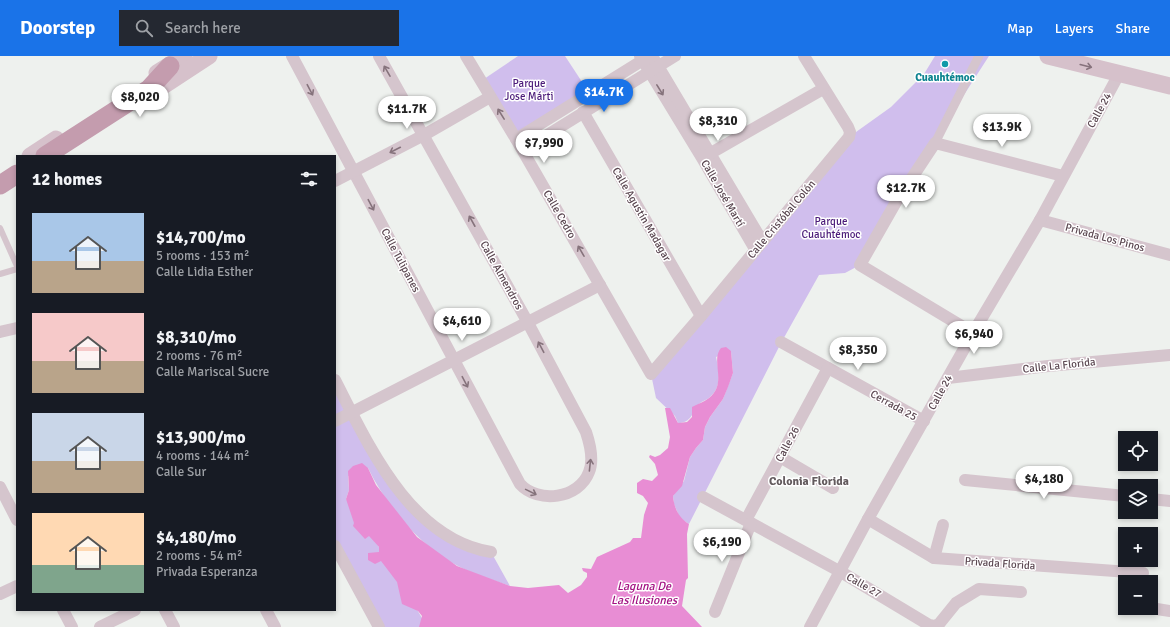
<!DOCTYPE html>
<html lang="en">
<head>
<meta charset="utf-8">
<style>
  body { margin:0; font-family:Signika,sans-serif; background:#242831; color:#f1f3f6; height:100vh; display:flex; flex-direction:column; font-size:15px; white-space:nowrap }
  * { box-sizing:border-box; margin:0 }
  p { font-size:13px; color:#9ea1a6 }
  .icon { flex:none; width:22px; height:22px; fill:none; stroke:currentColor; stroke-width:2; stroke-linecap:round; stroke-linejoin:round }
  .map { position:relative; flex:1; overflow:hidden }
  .panel { position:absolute; left:16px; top:99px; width:320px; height:456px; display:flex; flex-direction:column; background:#171b24; border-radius:0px; box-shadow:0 2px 6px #0003 }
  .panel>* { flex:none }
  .buttons { position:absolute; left:1118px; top:375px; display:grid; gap:8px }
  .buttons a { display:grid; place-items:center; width:40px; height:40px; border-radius:0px; background:#171b24; box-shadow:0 2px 6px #0003; font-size:20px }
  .price { position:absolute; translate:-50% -34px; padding:0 9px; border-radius:14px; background:#fff; color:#222; font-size:13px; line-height:26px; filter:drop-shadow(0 1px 2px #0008) }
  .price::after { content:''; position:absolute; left:50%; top:24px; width:12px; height:9px; margin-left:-6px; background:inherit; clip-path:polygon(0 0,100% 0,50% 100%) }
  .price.selected { background:#1a73e8; color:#fff }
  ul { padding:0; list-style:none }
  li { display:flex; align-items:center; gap:12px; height:100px; padding:0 16px }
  li span { display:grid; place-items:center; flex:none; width:112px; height:80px; border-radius:0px; color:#555 }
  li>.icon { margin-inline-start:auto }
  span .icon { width:48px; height:48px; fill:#fffc; stroke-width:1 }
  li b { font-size:17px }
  h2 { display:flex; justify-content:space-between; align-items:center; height:48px; padding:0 16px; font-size:17px }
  header { display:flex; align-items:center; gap:24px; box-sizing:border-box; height:56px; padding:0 20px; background:#1a73e8; color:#fff }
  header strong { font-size:19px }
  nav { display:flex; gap:22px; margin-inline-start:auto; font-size:14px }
  .search { width:280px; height:36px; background:#242831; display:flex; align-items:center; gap:10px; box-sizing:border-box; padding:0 14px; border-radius:0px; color:#9ea1a6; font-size:15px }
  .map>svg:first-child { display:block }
  .green { fill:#d0beed }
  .water { fill:#e88dd4 }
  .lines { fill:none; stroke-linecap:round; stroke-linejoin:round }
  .service { stroke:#d5c5cd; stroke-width:6 }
  .pedestrian { stroke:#d5c5cd; stroke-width:9 }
  .minor { stroke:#d5c5cd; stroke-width:12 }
  .secondary { stroke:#d6c1cb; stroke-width:17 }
  .trunk { stroke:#c49cae; stroke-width:19 }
  .oneway { stroke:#86727c }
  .oneway2 { stroke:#86737c }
  .culture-dot { fill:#0f9aa8; stroke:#fff; stroke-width:1.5 }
  .labels { text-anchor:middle; stroke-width:3; stroke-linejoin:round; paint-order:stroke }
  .culture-label { font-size:11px; font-weight:bold; fill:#0d838f; stroke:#fff }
  .park-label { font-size:11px; fill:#4b1b79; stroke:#fff }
  .street-label { font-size:11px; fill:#5b4751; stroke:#fff }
  .neighbourhood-label { font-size:12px; font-weight:bold; fill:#635b5e; stroke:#fff }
  .water-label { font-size:12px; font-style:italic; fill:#a31283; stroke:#fff }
</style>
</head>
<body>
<header>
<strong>Doorstep</strong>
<div class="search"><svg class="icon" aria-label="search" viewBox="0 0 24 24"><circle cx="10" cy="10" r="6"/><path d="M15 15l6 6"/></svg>Search here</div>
<nav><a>Map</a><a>Layers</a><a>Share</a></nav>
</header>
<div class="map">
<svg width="1170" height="571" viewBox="0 0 1170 571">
  <rect width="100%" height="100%" fill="#eef1ee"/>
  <g class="green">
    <path d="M518 0H565L588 35 519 80 484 23Z"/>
    <path d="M935 0H989L922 104 860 209 845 217 819 219 781 287 689 468 680 462 674 448 673 440 684 425 690 401 696 392 703 384 705 371 710 361 723 343 733 317 731 295 716 301C719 315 722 331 710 341 707 344 702 345 699 348 692 357 691 367 678 367L675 360 656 342 651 318 849 81 891 51 924 18Z"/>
    <path d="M335 324 352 356 423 462 491 496 510 530C493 524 474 518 458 510 420 491 386 449 368 412L348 420 349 434 346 443 379 491 407 544 415 550 427 571H379L335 490Z"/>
  </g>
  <path class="water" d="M726 291 731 295 733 317 728 331 723 343 710 361 705 371 703 384 696 392 690 401 682 430 673 440C674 452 679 462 689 468L687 478 688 522 686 524 682 550 702 571H419L422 560 418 555 402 548 397 526 381 505 375 508 368 504V497L379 496V491L369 480 365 483 353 470 354 467 346 443 349 434 348 415 353 410 362 407 368 412 376 429 417 481 457 510 510 530 528 532 559 529 568 537 581 529 587 521V517L583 515 582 512 591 513 597 501 630 486 633 482H641L644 459 648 447 643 440 637 437V427L643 423 652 425 658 419 655 408 649 401 650 399 655 401 660 399 668 392 670 381 665 352H670L678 367 687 366 692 361V351C697 348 704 346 709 342 728 327 710 305 721 292Z"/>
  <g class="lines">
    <g class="service">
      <path d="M0 172 17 210"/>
      <path d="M0 218 17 213"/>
    </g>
    <path class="pedestrian" d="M935 87 979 0"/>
    <g class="minor">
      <path d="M292 0 520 428C538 448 579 443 589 416 594 404 590 388 586 376L527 265 379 0"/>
      <path d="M466 0 516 83 651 318 701 260 849 81 850 76 848 71 804 0"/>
      <path d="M640 0 702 102 755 193"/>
      <path d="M652 0 762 185"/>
      <path d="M583 56 701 260"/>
      <path d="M516 83 648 1"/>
      <path d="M523 94 675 0"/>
      <path d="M704 101 823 33"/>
      <path d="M335 125 424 79 490 41"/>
      <path d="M1040 164 1170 199"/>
      <path d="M0 276 17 272"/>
      <path d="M973 277 860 209 896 146 935 87 1063 120"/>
      <path d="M781 286 924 365"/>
      <path d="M948 322 1048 310 1170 299"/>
      <path d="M335 324C369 390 410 483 491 496"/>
      <path d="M335 365 600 229"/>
      <path d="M780 401 833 432"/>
      <path d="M965 424 1125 440"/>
      <path d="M0 431 17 464"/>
      <path d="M703 441 841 516 929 569 934 570 939 568 956 547 979 533 1021 536"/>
      <path d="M1151 443 1170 445"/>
      <path d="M868 463 934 502 1143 517"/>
      <path d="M746 464 828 312"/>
      <path d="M335 490 379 571"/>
      <path d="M934 502 943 469"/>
      <path d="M0 538 17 530"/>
      <path d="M1157 553 1170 555"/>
      <path d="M63 554 72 571"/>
      <path d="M165 554 174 571"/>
      <path d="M266 554 275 571"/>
      <path d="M715 556 751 467"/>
      <path d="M100 571 135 554"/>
      <path d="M810 571 868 463 973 277 1040 164 1119 18"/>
    </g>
    <g class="secondary">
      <path d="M1048 0 1170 30"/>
      <path d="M157 17 184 0"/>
      <path d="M148 40 209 0"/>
      <path d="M30 100 56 83"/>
    </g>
    <g class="trunk">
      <path d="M45 100 149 33 170 10"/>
      <path d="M0 129 17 118"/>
    </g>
  </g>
  <defs><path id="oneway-shaft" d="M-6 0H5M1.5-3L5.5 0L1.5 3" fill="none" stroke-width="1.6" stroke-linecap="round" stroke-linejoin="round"/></defs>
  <use class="oneway" href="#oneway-shaft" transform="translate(1086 10) rotate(14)"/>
  <g class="oneway2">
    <use href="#oneway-shaft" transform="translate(387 15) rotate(-120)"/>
    <use href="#oneway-shaft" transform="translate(310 34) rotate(62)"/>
    <use href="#oneway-shaft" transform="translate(660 34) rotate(58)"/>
    <use href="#oneway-shaft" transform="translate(501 58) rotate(-122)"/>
    <use href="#oneway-shaft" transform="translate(395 94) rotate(153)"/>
    <use href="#oneway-shaft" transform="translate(371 149) rotate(62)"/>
    <use href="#oneway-shaft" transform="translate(472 165) rotate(-119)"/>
    <use href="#oneway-shaft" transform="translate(581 195) rotate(-120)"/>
    <use href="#oneway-shaft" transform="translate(541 291) rotate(-118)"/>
    <use href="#oneway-shaft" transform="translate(465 326) rotate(62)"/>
    <use href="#oneway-shaft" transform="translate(590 409) rotate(-84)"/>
    <use href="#oneway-shaft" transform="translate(531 436) rotate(26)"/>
  </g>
  <circle class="culture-dot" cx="945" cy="8" r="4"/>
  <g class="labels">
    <g class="culture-label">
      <text x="945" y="25">Cuauhtémoc</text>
    </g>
    <g class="park-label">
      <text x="529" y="31">Parque<tspan x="529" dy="13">Jose Márti</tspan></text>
      <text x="831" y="169">Parque<tspan x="831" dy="13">Cuauhtémoc</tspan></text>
    </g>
    <g class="street-label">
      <text transform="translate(1099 54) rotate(-61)" y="4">Calle 24</text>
      <text transform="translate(723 137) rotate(60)" y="4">Calle José Martí</text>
      <text transform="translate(560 158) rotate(60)" y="4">Calle Cedro</text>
      <text transform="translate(642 158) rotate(60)" y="4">Calle Agustín Madagar</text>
      <text transform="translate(781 163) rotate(-50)" y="4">Calle Cristóbal Colón</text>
      <text transform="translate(1105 181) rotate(15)" y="4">Privada Los Pinos</text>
      <text transform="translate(401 204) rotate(62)" y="4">Calle Tulipanes</text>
      <text transform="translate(502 219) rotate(61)" y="4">Calle Almendros</text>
      <text transform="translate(1059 309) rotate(-6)" y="4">Calle La Florida</text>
      <text transform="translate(940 336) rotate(-61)" y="4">Calle 24</text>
      <text transform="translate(894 349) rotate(29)" y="4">Cerrada 25</text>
      <text transform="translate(787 388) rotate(-62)" y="4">Calle 26</text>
      <text transform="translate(1000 507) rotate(4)" y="4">Privada Florida</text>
      <text transform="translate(864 529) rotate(30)" y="4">Calle 27</text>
    </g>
    <g class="neighbourhood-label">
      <text x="809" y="429">Colonia Florida</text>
    </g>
    <g class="water-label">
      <text x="644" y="534">Laguna De<tspan x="644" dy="14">Las Ilusiones</tspan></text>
    </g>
  </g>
</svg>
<div class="buttons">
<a><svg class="icon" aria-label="locate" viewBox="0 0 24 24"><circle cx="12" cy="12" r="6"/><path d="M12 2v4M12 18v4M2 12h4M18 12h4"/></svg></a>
<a><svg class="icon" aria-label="layers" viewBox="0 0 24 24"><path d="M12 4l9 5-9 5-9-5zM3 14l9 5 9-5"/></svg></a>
<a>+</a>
<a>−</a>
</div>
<b class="price selected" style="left:604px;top:57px">$14.7K</b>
<b class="price" style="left:140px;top:62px">$8,020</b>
<b class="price" style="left:407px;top:74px">$11.7K</b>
<b class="price" style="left:718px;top:86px">$8,310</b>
<b class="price" style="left:1002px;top:92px">$13.9K</b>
<b class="price" style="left:544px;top:108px">$7,990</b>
<b class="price" style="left:906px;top:153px">$12.7K</b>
<b class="price" style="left:462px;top:286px">$4,610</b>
<b class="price" style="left:974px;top:299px">$6,940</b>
<b class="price" style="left:858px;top:315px">$8,350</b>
<b class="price" style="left:1044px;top:444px">$4,180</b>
<b class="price" style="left:722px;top:507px">$6,190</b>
<section class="panel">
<h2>12 homes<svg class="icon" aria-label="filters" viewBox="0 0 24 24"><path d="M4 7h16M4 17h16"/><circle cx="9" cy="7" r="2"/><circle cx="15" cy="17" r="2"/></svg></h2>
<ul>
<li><span style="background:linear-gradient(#a9c7e8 60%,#b9a48a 0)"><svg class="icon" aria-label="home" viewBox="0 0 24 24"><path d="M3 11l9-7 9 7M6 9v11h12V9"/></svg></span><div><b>$14,700/mo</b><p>5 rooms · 153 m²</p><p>Calle Lidia Esther</p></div></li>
<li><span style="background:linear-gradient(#f6c9c9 60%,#b9a48a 0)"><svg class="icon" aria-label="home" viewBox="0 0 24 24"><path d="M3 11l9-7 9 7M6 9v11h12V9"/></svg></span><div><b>$8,310/mo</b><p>2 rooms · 76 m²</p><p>Calle Mariscal Sucre</p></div></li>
<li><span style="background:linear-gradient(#c9d6e8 60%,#b9a48a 0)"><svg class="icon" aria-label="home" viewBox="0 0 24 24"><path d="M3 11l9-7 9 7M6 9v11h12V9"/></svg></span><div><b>$13,900/mo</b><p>4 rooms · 144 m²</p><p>Calle Sur</p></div></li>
<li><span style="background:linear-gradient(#ffd9b3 65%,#7fa58c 0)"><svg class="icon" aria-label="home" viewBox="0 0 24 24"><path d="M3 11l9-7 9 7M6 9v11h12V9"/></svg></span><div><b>$4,180/mo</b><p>2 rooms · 54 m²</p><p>Privada Esperanza</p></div></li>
</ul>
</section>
</div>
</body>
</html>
